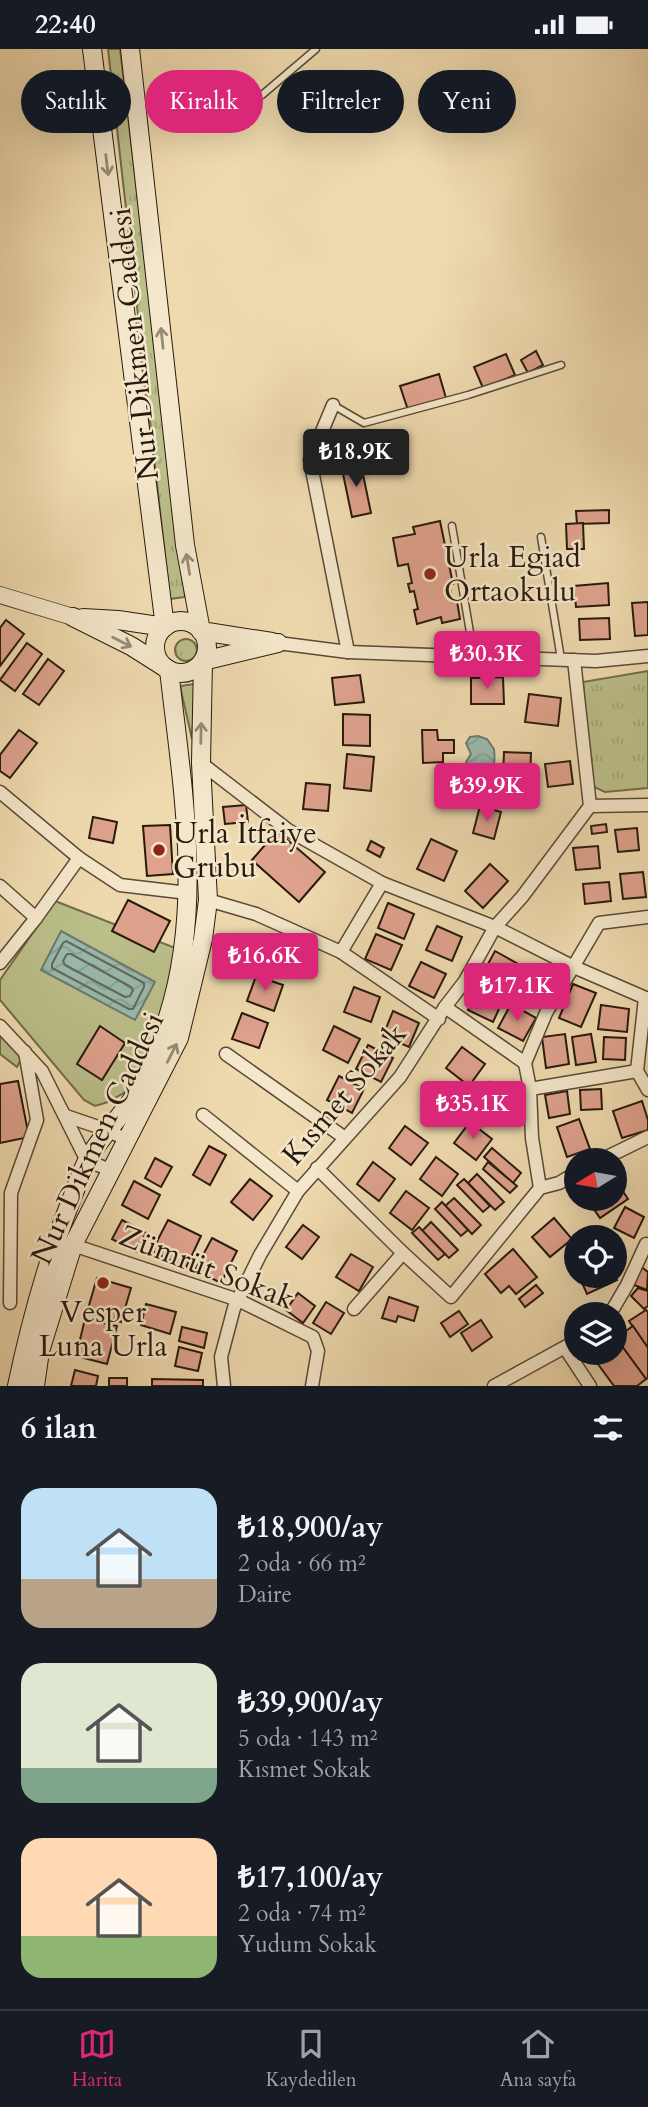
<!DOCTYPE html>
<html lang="tr">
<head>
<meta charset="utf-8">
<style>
  body { margin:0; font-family:Cardo,serif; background:#242831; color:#f1f3f6; height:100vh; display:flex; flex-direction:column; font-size:26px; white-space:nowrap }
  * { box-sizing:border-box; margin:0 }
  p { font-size:23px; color:#9ea1a6 }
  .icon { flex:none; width:38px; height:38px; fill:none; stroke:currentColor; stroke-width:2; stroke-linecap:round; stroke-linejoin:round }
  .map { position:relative; height:1337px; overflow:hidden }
  .sheet { display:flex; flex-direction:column; background:#171b24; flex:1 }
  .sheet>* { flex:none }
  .banner { position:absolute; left:21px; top:21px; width:607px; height:63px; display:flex; gap:14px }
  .needle { width:46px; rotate:259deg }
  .tools { position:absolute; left:564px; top:1099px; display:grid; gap:14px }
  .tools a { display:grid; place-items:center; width:63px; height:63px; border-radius:50%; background:#171b24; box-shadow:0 7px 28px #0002; font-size:35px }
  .price { position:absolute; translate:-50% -60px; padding:0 16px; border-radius:7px; background:#db2777; color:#fff; font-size:23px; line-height:46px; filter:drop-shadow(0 2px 4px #0008) }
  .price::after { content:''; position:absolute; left:50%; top:42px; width:21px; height:16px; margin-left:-10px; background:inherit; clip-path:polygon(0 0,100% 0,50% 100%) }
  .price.current { background:#222; color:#fff }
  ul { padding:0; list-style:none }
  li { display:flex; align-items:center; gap:21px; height:175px; padding:0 21px }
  li span { display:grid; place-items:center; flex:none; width:196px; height:140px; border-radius:21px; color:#555 }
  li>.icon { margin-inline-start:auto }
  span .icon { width:84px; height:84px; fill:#fffc; stroke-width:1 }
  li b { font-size:30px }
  h2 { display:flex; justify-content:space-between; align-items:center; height:84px; padding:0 21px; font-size:30px }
  .chip { padding:0 24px; border-radius:32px; background:#171b24; box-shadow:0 7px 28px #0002; font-size:24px; line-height:63px }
  .chip.current { background:#db2777; color:#fff }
  .status { display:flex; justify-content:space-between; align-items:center; height:49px; padding:0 35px; background:#171b24; direction:ltr }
  .status svg { height:19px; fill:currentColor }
  .dock { display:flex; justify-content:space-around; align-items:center; height:98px; border-top:2px solid #363941; background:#171b24; font-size:19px; color:#9ea1a6 }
  .dock a { display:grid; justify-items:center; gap:4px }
  .dock .current { color:#db2777 }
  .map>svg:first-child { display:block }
  .grass { fill:url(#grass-tufts); stroke:#716c4c; stroke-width:2 }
  .forest { fill:url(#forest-crowns); stroke:#716c4c; stroke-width:2 }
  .park { fill:#bbbf8a; stroke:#716c4c; stroke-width:2 }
  .water { fill:url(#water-waves); stroke:#6c7a6d; stroke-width:2 }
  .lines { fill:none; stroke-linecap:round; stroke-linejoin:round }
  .shore { stroke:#606a5d; stroke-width:2 }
  .building { fill:#dfa28d; stroke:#271a0d; stroke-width:2 }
  .service-casing { stroke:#594a36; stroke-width:9 }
  .minor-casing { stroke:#594a36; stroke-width:15 }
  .tertiary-casing { stroke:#594a36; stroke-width:18 }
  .secondary-casing { stroke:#271a0d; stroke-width:20 }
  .service { stroke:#f5e7cb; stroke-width:6 }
  .minor { stroke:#f5e7cb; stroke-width:12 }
  .tertiary { stroke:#f5e7cb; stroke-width:16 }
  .secondary { stroke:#f5e7cb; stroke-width:18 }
  .oneway { stroke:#988b76 }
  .poi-dot { fill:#8f2418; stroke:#f5e7cb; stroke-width:2.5 }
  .labels { text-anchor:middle; stroke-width:5; stroke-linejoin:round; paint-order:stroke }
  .street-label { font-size:30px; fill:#271a0d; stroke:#f5e7cb }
  .poi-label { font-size:30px; fill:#271a0d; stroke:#f5e7cb; text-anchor:start }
</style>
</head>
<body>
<div class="status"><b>22:40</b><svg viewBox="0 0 49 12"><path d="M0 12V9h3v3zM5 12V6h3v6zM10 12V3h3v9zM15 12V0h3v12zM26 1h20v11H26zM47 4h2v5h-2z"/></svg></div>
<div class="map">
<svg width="648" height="1337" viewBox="0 0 648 1337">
  <defs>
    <pattern id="grass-tufts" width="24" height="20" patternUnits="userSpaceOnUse" patternTransform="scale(1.75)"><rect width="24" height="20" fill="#bbbf8a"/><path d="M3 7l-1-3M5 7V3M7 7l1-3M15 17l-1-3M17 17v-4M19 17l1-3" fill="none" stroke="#a1a476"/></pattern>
    <pattern id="forest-crowns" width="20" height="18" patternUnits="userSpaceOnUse" patternTransform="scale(1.75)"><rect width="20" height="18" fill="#bbbf8a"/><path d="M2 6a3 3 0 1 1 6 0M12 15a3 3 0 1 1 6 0" fill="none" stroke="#a1a476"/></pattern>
    <pattern id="water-waves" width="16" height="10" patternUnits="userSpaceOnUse" patternTransform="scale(1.75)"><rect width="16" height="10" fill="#9abaad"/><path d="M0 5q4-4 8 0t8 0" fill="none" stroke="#859f94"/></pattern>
  </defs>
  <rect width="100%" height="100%" fill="#efdaaf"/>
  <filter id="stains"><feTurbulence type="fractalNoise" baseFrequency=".00286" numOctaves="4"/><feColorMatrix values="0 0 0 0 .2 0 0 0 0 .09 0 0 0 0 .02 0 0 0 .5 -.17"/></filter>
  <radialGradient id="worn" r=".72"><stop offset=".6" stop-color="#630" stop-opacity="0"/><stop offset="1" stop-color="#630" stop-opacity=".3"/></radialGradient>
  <g class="grass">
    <path d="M108 0H120L182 522 185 548 170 550Z"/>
    <circle cx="186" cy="601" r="11"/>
    <path d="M648 622V739L605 743 592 737 583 633Z"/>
    <path d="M195 635 192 690 180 637Z"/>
  </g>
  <path class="forest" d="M0 980 25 1003 17 1018 0 1005Z"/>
  <path class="park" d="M55 852 183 902 144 1032 108 1053 95 1057 84 1051 0 951V931Z"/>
  <g class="water">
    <path d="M478 687 487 690 494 700C495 710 496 727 482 728 475 729 471 727 467 721L466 713 471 705 466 694 470 688Z"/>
    <path d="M61 882 155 933 135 971 41 921Z"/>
  </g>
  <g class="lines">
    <g class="shore">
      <path d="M66 892 144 934V938L133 960H129L52 919V915L63 894Z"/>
      <path d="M67 905H71L131 938 133 941 130 947 125 948 65 916 63 912Z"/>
    </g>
  </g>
  <g class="building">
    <path d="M536 302 543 316 528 324 521 311Z"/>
    <path d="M506 305 515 326 483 339 474 318Z"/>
    <path d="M439 325 446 349 408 361 400 337Z"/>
    <path d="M360 411 371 464 352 468 341 415Z"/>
    <path d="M609 461V474L577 475 576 462Z"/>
    <path d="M440 472 453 535H449L453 553 457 552 460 570 442 574 441 568 417 575 414 561 418 560 414 542 410 543 408 535 412 534 408 515 398 517 393 489 415 485 413 478Z"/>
    <path d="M583 474 584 500H567L566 475Z"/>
    <path d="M608 534 609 556 576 558 574 537Z"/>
    <path d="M648 553V586L635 587 632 554Z"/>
    <path d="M609 569 610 590 580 591 579 570Z"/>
    <path d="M6 571 24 585 0 617V579Z"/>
    <path d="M27 594 42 605 15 642 0 631Z"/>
    <path d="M48 610 64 622 39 656 23 645Z"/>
    <path d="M360 626 364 653 335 656 332 629Z"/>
    <path d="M503 628 504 655H471V629Z"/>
    <path d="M529 645 561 649 558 677 525 673Z"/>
    <path d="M343 665 370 666V697L343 696Z"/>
    <path d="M19 681 37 694 10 729 0 722V706Z"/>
    <path d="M422 681H437L438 691H454V704H443V713L423 714Z"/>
    <path d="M504 703 531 704 530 729 503 728Z"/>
    <path d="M347 705 374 708 371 742 344 739Z"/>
    <path d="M570 712 573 735 548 738 545 715Z"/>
    <path d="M306 734 330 736 328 762 303 760Z"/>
    <path d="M246 756 248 773 225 775 223 758Z"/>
    <path d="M480 757 501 763 494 790 473 784Z"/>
    <path d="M93 768 117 773 113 794 89 789Z"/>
    <path d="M606 775 607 783 592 785 591 777Z"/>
    <path d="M170 776 173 825 147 827 143 777Z"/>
    <path d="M637 779 639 801 618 803 615 781Z"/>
    <path d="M277 782 325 823 299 853 252 811Z"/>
    <path d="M431 790 457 802 444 832 417 820Z"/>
    <path d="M371 792 384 799 380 808 367 801Z"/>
    <path d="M598 797 600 819 576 821 573 799Z"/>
    <path d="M490 815 508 832 483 859 465 842Z"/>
    <path d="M643 823 646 848 623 850 620 825Z"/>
    <path d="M609 833 611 852 585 855 583 835Z"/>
    <path d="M128 851 170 872 154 903 112 882Z"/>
    <path d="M388 854 414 865 404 890 378 879Z"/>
    <path d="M437 877 462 888 452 912 426 901Z"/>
    <path d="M236 885 263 893 255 919 228 910Z"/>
    <path d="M376 885 402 896 391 921 365 910Z"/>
    <path d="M271 890 297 899 290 925 263 916Z"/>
    <path d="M495 902 520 916 507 940 482 926Z"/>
    <path d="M421 913 446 925 434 949 409 937Z"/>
    <path d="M529 919 555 930 545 955 519 944Z"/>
    <path d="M256 927 283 936 274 962 247 952Z"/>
    <path d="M573 935 596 944 581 978 559 969Z"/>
    <path d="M479 937 504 949 493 973 468 961Z"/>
    <path d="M354 938 380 948 371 973 344 963Z"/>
    <path d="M511 955 536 969 523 992 498 979Z"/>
    <path d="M601 956 629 960 627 983 598 980Z"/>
    <path d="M393 962 419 974 409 998 383 987Z"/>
    <path d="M242 964 268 974 259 999 232 990Z"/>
    <path d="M100 977 125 994 102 1031 77 1015Z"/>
    <path d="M334 977 360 990 348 1014 323 1001Z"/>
    <path d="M565 985 569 1015 546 1019 542 988Z"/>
    <path d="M591 985 596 1013 576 1016 572 988Z"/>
    <path d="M604 988 626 989 625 1011 603 1010Z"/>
    <path d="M368 996 393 1009 381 1033 356 1020Z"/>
    <path d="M462 998 485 1015 469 1037 446 1019Z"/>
    <path d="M339 1027 364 1040 352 1064 327 1051Z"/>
    <path d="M18 1032 29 1088 0 1094V1035Z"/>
    <path d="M489 1033 511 1050 495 1071 473 1054Z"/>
    <path d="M601 1040 602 1060 581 1061 580 1041Z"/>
    <path d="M567 1042 570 1065 549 1069 545 1046Z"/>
    <path d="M642 1052 648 1071V1081L622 1089 613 1062Z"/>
    <path d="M579 1070 590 1100 567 1108 557 1078Z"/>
    <path d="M470 1073 492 1090 476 1111 454 1094Z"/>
    <path d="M405 1077 428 1094 411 1116 389 1099Z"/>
    <path d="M209 1097 226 1106 210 1136 193 1126Z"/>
    <path d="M492 1099 521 1124 513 1134 484 1108Z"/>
    <path d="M436 1108 458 1125 442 1147 420 1130Z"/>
    <path d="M155 1109 172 1118 161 1138 145 1129Z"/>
    <path d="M373 1113 395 1130 379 1152 357 1135Z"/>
    <path d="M488 1113 517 1137 510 1144 483 1120Z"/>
    <path d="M477 1125 504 1153 495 1161 468 1134Z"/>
    <path d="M614 1129 628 1150 600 1169 587 1150H614Z"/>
    <path d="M250 1130 272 1147 253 1171 231 1153Z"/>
    <path d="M464 1130 490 1157 483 1163 457 1136Z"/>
    <path d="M134 1132 160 1146 148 1170 122 1156Z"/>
    <path d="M406 1142 429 1159 412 1181 390 1164Z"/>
    <path d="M454 1149 481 1176 472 1185 445 1157Z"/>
    <path d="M442 1153 468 1181 461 1187 435 1160Z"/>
    <path d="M625 1158 644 1168 634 1189 614 1179Z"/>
    <path d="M554 1169 572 1190 550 1208 532 1188Z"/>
    <path d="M122 1171 146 1184 136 1203 112 1190Z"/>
    <path d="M168 1171 201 1187 186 1219 152 1202Z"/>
    <path d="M431 1173 458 1201 449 1209 422 1182Z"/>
    <path d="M303 1176 319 1188 302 1210 286 1198Z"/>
    <path d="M419 1178 445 1205 438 1211 412 1184Z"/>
    <path d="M212 1189 237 1202 221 1234 195 1221Z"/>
    <path d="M513 1200 537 1228 516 1245 509 1237 501 1244 485 1225Z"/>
    <path d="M351 1205 373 1218 359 1242 336 1228Z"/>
    <path d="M640 1217 648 1223 647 1241 634 1236Z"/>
    <path d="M614 1226 617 1231 587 1245 579 1227Z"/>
    <path d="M97 1229 131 1239 121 1273 87 1263Z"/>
    <path d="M536 1236 543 1244 525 1258 519 1250Z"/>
    <path d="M638 1239 648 1242V1257L644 1260 631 1247Z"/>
    <path d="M298 1244 315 1257 303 1274 286 1261Z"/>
    <path d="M389 1248 418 1258 414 1272 398 1267 396 1273 382 1269Z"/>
    <path d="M326 1253 344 1264 331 1285 313 1274Z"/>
    <path d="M146 1255 176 1263 170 1285 141 1276Z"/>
    <path d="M646 1261 648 1263V1299L629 1272Z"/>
    <path d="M459 1262 468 1275 450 1288 441 1274Z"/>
    <path d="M85 1270 117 1277 107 1315 76 1307Z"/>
    <path d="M481 1271 492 1288 472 1302 461 1284Z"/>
    <path d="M633 1277 648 1299V1329L646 1330 616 1289Z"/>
    <path d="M182 1278 207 1284 204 1299 179 1292Z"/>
    <path d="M616 1289 646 1330 637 1337H614L592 1307 596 1304H614Z"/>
    <path d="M179 1298 202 1304 198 1322 175 1317Z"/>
    <path d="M75 1321 98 1327 96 1337H71Z"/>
    <rect x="109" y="1329" width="18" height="8"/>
    <path d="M152 1330 203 1331V1337H152Z"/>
  </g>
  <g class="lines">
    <defs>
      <g id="service">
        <path d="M262 46 316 0"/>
        <path d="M333 356 364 374 468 346 561 316"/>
        <path d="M452 477 474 607"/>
        <path d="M541 488 561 610"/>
      </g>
      <g id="minor">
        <path d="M333 356 310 411 348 603"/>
        <path d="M278 594 348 603 596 612 648 607"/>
        <path d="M201 714 288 781 382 834 495 878 574 918 648 950"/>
        <path d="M0 743 79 809 120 836 188 844"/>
        <path d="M590 757 648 756"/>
        <path d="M0 837 36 869"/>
        <path d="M208 851 256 865 341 903 439 970"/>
        <path d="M341 903 382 834"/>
        <path d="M0 914 36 869 79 809"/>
        <path d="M645 949 637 1022 648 1041"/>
        <path d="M445 958 525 1014"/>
        <path d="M0 977 42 1022 87 1112 111 1121"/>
        <path d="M226 1005 345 1089"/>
        <path d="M525 1014 546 964 599 874 648 868"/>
        <path d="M525 1014 530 1040 532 1089 540 1139"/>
        <path d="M530 1040 637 1022"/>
        <path d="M203 1066 298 1142"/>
        <path d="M66 1067 107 1081 127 1091"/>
        <path d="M601 1111 648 1088"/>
        <path d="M317 1119 403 1204 451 1248 540 1139 559 1134 576 1124"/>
        <path d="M73 1196 238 1251 313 1288 318 1302 312 1337"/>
        <path d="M10 1254 11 1144 37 1071 25 1003"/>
        <path d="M354 1260 403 1204"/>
        <path d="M610 1265 627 1236 646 1195"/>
        <path d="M565 1299 590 1337"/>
        <path d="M224 1337 221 1308 234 1259 260 1206 298 1142 400 1028 445 958 465 932 495 878 522 848 590 757 574 611"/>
        <path d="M494 1337 576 1292"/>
      </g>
      <path id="tertiary" d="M0 546 73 568"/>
      <g id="secondary">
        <path d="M130 0 185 496 201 582 272 593"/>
        <path d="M83 569 118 571 165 578 92 0"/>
        <circle cx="181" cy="598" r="26"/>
        <path d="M17 1337C30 1275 47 1213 70 1154 76 1140 81 1123 88 1110 104 1082 129 1060 144 1032 154 1013 162 989 168 968 204 855 182 736 169 621L131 597 73 568"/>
        <path d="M35 1337 40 1302 73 1196 179 989 203 890 208 851 201 714 203 612 278 594"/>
      </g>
    </defs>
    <use href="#service" class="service-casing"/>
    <use href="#minor" class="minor-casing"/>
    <use href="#tertiary" class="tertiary-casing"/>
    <use href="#secondary" class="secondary-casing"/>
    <use href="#service" class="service"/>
    <use href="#minor" class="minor"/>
    <use href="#tertiary" class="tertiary"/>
    <use href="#secondary" class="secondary"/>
  </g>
  <defs><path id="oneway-shaft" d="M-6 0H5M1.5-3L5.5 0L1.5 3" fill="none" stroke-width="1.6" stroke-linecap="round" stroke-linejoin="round" transform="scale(1.75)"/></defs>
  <g class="oneway">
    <use href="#oneway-shaft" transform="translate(107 116) rotate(83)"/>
    <use href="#oneway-shaft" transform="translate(162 289) rotate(-96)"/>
    <use href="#oneway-shaft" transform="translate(188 515) rotate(-99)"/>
    <use href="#oneway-shaft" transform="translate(122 593) rotate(27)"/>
    <use href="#oneway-shaft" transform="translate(201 684) rotate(-89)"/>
    <use href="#oneway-shaft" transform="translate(172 1004) rotate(-63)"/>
  </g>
  <g class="poi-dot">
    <circle cx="430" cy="525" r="7"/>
    <circle cx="159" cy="801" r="7"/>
    <circle cx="103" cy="1234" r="7"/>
  </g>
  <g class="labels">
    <g class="street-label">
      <text transform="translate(134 295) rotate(-96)" y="10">Nur Dikmen Caddesi</text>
      <text transform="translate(344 1045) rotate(-50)" y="10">Kısmet Sokak</text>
      <text transform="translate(97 1089) rotate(-65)" y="10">Nur Dikmen Caddesi</text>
      <text transform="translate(207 1218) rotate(21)" y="10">Zümrüt Sokak</text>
    </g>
    <g class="poi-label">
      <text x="444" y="518">Urla Egiad<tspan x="444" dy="34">Ortaokulu</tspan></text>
      <text x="173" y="794">Urla İtfaiye<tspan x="173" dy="34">Grubu</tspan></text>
      <text x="103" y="1273" text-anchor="middle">Vesper<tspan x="103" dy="34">Luna Urla</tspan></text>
    </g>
  </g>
  <rect width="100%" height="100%" filter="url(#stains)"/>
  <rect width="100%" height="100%" fill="url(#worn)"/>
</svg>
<div class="tools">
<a><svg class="needle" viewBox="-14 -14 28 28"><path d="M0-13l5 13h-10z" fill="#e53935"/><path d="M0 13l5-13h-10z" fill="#9ea1a6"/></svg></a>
<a><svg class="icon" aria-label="locate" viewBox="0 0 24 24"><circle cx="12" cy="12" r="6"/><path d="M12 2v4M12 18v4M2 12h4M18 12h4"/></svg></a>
<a><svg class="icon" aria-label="layers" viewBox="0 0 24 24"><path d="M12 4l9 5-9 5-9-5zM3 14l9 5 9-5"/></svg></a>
</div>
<b class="price current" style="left:356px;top:440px">₺18.9K</b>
<b class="price" style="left:487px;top:642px">₺30.3K</b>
<b class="price" style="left:487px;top:774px">₺39.9K</b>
<b class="price" style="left:265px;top:944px">₺16.6K</b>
<b class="price" style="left:517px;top:974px">₺17.1K</b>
<b class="price" style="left:473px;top:1092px">₺35.1K</b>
<div class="banner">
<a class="chip">Satılık</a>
<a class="chip current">Kiralık</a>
<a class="chip">Filtreler</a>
<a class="chip">Yeni</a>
</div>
</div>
<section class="sheet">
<h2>6 ilan<svg class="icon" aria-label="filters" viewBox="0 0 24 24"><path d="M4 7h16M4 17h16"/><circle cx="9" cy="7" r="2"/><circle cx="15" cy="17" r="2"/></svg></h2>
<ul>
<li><span style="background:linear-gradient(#bfe0f5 65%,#b9a48a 0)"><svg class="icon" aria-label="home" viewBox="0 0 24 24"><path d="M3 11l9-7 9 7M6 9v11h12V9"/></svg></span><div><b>₺18,900/ay</b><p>2 oda · 66 m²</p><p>Daire</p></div></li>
<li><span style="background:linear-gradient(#dfe7d0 75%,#7fa58c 0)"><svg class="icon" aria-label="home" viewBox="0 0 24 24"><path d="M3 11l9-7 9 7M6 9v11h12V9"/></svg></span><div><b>₺39,900/ay</b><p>5 oda · 143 m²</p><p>Kısmet Sokak</p></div></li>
<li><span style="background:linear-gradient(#ffd9b3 70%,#8fb573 0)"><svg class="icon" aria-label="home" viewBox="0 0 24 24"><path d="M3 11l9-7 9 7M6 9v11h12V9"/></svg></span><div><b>₺17,100/ay</b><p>2 oda · 74 m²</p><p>Yudum Sokak</p></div></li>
</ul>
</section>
<nav class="dock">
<a class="current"><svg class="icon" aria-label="map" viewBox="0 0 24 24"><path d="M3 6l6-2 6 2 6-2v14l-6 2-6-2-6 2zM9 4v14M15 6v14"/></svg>Harita</a>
<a><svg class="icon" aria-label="saved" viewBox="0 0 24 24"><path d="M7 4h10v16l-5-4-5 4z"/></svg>Kaydedilen</a>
<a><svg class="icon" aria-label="home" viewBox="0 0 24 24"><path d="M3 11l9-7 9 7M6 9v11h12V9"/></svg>Ana sayfa</a>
</nav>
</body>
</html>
